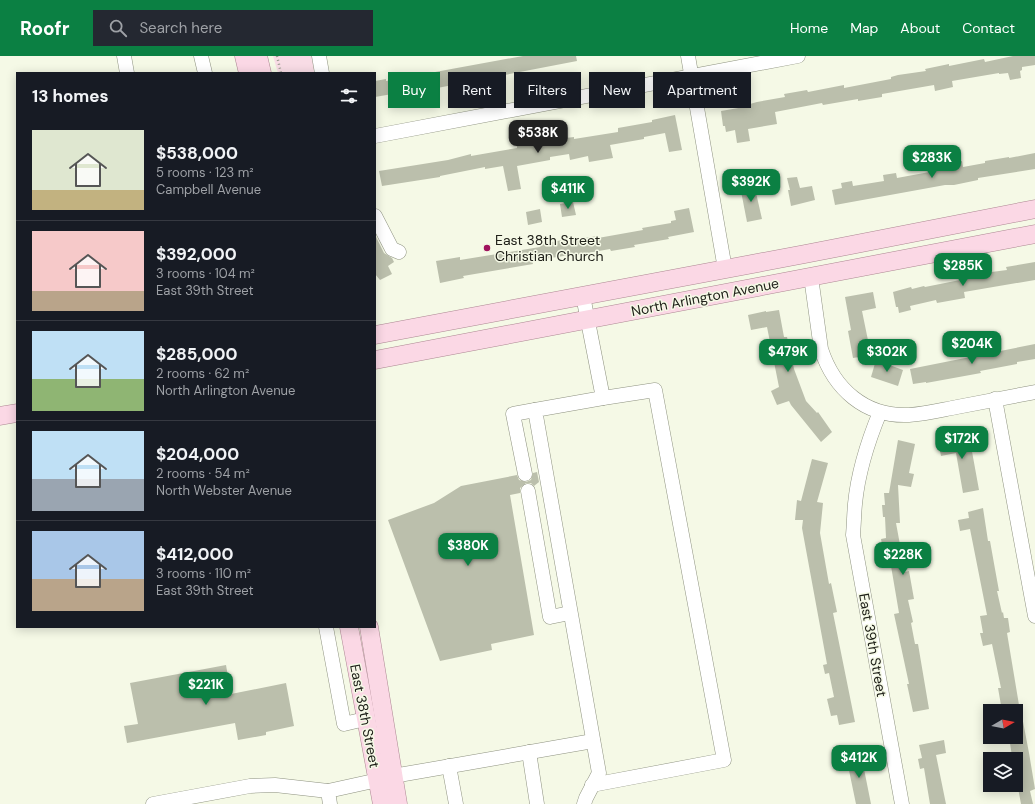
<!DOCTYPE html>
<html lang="en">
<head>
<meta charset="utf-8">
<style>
  body { margin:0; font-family:"DM Sans",sans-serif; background:#242831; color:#f1f3f6; height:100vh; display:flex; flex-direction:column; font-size:15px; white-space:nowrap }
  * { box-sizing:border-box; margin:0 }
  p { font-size:13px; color:#9ea1a6 }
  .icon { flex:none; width:22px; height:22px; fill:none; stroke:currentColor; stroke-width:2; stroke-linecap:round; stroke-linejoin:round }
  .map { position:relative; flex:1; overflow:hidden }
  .details { position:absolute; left:16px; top:16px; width:360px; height:556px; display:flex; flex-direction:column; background:#171b24; border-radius:0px; box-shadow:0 2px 10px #0003 }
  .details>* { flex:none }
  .guide { position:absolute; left:388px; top:16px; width:380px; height:36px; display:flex; gap:8px }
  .needle { width:26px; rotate:80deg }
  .tools { position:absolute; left:983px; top:648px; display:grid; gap:8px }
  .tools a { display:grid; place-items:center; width:40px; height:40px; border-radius:0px; background:#171b24; box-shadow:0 2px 10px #0003; font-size:20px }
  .price { position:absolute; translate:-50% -34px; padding:0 9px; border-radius:8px; background:#0b8043; color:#fff; font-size:13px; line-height:26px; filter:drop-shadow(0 1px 2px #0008) }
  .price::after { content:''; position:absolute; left:50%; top:24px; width:12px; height:9px; margin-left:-6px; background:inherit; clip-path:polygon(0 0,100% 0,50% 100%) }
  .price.selected { background:#222; color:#fff }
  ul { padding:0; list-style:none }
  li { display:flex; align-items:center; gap:12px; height:100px; padding:0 16px }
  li+li { border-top:1px solid #363941 }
  li span { display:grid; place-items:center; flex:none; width:112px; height:80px; border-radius:0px; color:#555 }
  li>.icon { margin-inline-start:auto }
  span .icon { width:48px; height:48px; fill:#fffc; stroke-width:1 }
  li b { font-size:17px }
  h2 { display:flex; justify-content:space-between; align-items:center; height:48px; padding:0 16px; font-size:17px }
  .tag { padding:0 14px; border-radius:0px; background:#171b24; box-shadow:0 2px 10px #0003; font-size:14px; line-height:36px }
  .tag.selected { background:#0b8043; color:#fff }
  header { display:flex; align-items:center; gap:24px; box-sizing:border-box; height:56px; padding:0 20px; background:#0b8043; color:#fff }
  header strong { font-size:19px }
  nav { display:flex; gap:22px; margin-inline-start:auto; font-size:14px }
  .search { width:280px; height:36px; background:#242831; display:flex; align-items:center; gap:10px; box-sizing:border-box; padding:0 14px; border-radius:0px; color:#9ea1a6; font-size:15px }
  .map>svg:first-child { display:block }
  .green { fill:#f8dce5 }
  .building { fill:#bbbfac }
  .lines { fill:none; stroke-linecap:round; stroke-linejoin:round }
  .minor-casing { stroke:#8e9280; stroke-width:15 }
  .major-casing { stroke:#ac8792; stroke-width:19 }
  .path { stroke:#96998b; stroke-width:2.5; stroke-dasharray:1 3; stroke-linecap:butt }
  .minor { stroke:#fff; stroke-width:14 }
  .major { stroke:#fbd8e5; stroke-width:18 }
  .poi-dot { fill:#9f135d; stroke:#f5f9e6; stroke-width:1.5 }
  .labels { text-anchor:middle; stroke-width:3; stroke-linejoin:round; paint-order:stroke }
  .poi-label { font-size:14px; fill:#20211a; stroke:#f5f9e6; text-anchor:start }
  .street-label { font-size:14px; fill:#20211a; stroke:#f5f9e6 }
</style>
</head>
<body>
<header>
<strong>Roofr</strong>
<div class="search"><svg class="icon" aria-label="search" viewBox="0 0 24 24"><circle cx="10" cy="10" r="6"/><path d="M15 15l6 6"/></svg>Search here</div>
<nav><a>Home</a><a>Map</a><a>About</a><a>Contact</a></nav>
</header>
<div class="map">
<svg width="1035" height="748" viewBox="0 0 1035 748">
  <rect width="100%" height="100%" fill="#f5f9e6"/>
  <path class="green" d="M273 0H313L316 17H278Z"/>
  <g class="building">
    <path d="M523 0H576L577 5 406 38V36L398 37 375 41V25L386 23V25Z"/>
    <path d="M1013 0H1035V9L1022 11V14L1020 15 1021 22 1010 24 1008 17 999 18V17L952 25 953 31 935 35 934 29 882 38V41L858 45V43L823 49 822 47 775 56 777 68 748 73 750 85 737 87 735 74 726 76 725 70H723L721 55 750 50V48L757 46 785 41 784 38 807 34 808 36 844 29V32L891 23V21L898 19 926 15 925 13 949 8V10L984 3 985 6Z"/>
    <path d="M675 59 682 94 669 96 665 77 644 81V83L610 89 613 102 589 106 588 100 570 104 569 98 550 101V104L517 110 521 133 508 135 503 110 485 113V111L440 120V121L382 130 379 115 448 104 471 98V100L517 92V90L541 85 574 81V83L618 76V72L652 66V64Z"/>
    <path d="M1035 97V113L978 122V124L954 129H945L835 149 832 134 842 132 841 127 852 125 853 130 884 125 883 119 896 117 897 122 951 112V107L962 105 963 111 985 107V105L1009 101V102Z"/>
    <path d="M588 121 590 134 576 137 574 124Z"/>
    <path d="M797 121 800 132 812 130 815 144 791 150 788 134H790L787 122Z"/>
    <path d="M754 128 762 163 747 166 740 130Z"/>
    <path d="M573 146 576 159 562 161 560 148Z"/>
    <path d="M689 152 694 176 668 181 669 183 634 189 635 191 611 195 610 193 576 199V198L532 205 533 208 463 220 464 222 440 227 436 205 460 201V204L540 191 539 188 563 184 564 185 598 180V182L643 174 642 172 671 167V165L676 164 674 155Z"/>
    <path d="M540 153 542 166 528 169 526 156Z"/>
    <path d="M375 179 384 197 392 202 394 206 388 210 392 218 380 224 375 218Z"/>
    <path d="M1035 206V224L964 236 965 242 937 247 936 244 910 250 911 254 899 257 898 251H896L893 236 900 234 911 231 912 233 924 230 925 231 970 222 969 220 976 219V218L1007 214 1006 211Z"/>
    <path d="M873 236 876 252 862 255 871 299 853 302 848 275 851 274 845 241Z"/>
    <path d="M779 254 784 281H787L794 313 806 345 817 357 818 356 832 376 821 386 791 349 789 345 777 349 771 335 779 331 767 271 751 274 748 259 766 255V256Z"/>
    <path d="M1035 288V303L1017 306V308L980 315 981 317 926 327V326L913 328 910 313Z"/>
    <path d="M876 304 903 314 898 330 871 321Z"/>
    <path d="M969 379 979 434 963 437 956 397 941 400 938 385 956 380V382Z"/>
    <path d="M898 384 915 388 909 417 914 418 911 431 898 429 900 467H896L905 516 909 515 914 543 908 544 913 566 911 567 915 588H918L929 653 913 656 907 628H909L894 558 899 557 891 510 886 511 881 483 886 482 885 461H883L882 449H885L884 437H889Z"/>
    <path d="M812 403 828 407 817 446 823 447 820 477 829 528 831 527 837 556 833 557 855 666 839 669 837 659 831 660 827 643 834 641 829 617 825 618 823 609 827 608 802 472 803 464H795L797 444 801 445Z"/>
    <path d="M537 416 539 426 534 430 531 427H526L520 432V437L510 439 534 579 491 588 492 594 440 605 388 464 434 447 461 430 517 419 519 424 526 426 531 424 533 417Z"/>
    <path d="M983 452 988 485H990L995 513 999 535H997L1002 557 1003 556 1004 562H1008L1010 576 1007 577 1020 655H1002L998 632H1001L992 588 983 590 980 577H983L980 560 987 559 970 473 960 475 958 464 969 462 968 456Z"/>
    <path d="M226 609 231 638 286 627 294 670 266 676V679L238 684 235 667 127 687 124 670 138 668 130 627Z"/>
    <path d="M1016 655H1021L1029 697 1035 733 1030 735 1033 748H1021L1016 721V699L1012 700 1009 681H1016Z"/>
    <path d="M944 684 946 697 936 699 946 748H930L924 712 920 713 918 703 922 702 919 689Z"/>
    <path d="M862 697 866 713H864L871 748H856L846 700Z"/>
  </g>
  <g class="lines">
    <defs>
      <g id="minor">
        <path d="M124 0 127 17"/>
        <path d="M201 0 205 17"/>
        <path d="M319 0 322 17"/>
        <path d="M688 0 725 213"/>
        <path d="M375 80 798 0"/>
        <path d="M375 160 392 193 399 196"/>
        <path d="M811 221 821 293C834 333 865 361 909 359 925 358 941 354 957 351 983 346 1009 341 1035 336"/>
        <path d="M583 240 603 342 535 354 599 717 586 742 584 748"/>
        <path d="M995 343 1035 560"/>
        <path d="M880 356C868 385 858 416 855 448 854 458 854 468 853 479L902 748"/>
        <path d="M525 418 513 358 535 354"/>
        <path d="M528 435 550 561 570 557"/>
        <path d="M326 571 344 668 365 663"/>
        <path d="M529 696 537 748"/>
        <path d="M449 710 456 748"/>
        <path d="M393 720 593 685"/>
        <path d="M592 729 724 704 655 334 603 342"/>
        <path d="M153 748 250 730 275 729 328 735"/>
        <path d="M330 748 328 735 378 724"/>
      </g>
      <g id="major">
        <path d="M244 0 248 17"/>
        <path d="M258 0 262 17"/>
        <path d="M375 279 805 198 1035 153"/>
        <path d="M375 304 1035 178"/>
        <path d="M0 360 17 357"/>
        <path d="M349 571 382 748"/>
        <path d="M369 571 398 748"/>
      </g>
    </defs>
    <use href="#minor" class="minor-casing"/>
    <use href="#major" class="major-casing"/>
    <path class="path" d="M277 0 281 17"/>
    <use href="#minor" class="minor"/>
    <use href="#major" class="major"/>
  </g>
  <circle class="poi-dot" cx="487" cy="192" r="4"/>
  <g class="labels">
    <g class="poi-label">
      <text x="495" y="189">East 38th Street<tspan x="495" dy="16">Christian Church</tspan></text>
    </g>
    <g class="street-label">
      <text transform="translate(705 241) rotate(-11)" y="5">North Arlington Avenue</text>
      <text transform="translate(873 589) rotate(80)" y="5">East 39th Street</text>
      <text transform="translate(365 660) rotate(79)" y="5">East 38th Street</text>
    </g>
  </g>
</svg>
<div class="tools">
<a><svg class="needle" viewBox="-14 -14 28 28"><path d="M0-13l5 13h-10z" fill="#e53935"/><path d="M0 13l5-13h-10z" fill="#9ea1a6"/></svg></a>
<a><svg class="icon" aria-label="layers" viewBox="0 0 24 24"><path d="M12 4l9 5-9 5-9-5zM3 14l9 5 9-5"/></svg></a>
</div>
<b class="price selected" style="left:538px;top:98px">$538K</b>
<b class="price" style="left:932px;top:123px">$283K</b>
<b class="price" style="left:751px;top:147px">$392K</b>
<b class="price" style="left:568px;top:154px">$411K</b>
<b class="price" style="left:963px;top:231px">$285K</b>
<b class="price" style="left:972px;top:309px">$204K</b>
<b class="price" style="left:788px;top:317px">$479K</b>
<b class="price" style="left:887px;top:317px">$302K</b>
<b class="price" style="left:962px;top:404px">$172K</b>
<b class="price" style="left:468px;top:511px">$380K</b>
<b class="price" style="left:903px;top:520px">$228K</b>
<b class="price" style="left:206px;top:650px">$221K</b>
<b class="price" style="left:859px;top:723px">$412K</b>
<div class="guide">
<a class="tag selected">Buy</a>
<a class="tag">Rent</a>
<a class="tag">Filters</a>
<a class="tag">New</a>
<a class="tag">Apartment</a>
</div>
<section class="details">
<h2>13 homes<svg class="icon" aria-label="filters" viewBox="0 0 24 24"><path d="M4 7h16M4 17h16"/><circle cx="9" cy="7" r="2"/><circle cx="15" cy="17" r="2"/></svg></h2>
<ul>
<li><span style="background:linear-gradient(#dfe7d0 75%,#c2b280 0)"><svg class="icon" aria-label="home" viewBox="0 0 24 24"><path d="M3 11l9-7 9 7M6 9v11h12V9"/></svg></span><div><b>$538,000</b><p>5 rooms · 123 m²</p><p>Campbell Avenue</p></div></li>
<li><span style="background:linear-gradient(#f6c9c9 75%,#b9a48a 0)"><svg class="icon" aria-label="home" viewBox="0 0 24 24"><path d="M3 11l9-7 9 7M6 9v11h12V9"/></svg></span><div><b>$392,000</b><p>3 rooms · 104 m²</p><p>East 39th Street</p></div></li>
<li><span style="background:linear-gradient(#bfe0f5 60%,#8fb573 0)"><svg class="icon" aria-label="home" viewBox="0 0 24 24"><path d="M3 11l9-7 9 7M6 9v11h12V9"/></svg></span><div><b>$285,000</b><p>2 rooms · 62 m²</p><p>North Arlington Avenue</p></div></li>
<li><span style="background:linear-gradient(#bfe0f5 60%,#9aa5b1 0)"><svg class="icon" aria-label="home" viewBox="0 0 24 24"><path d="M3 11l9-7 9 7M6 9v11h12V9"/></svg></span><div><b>$204,000</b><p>2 rooms · 54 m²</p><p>North Webster Avenue</p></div></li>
<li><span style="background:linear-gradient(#a9c7e8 60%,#b9a48a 0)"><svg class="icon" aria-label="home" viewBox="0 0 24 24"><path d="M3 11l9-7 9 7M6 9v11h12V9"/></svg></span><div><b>$412,000</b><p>3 rooms · 110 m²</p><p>East 39th Street</p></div></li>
</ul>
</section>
</div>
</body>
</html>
